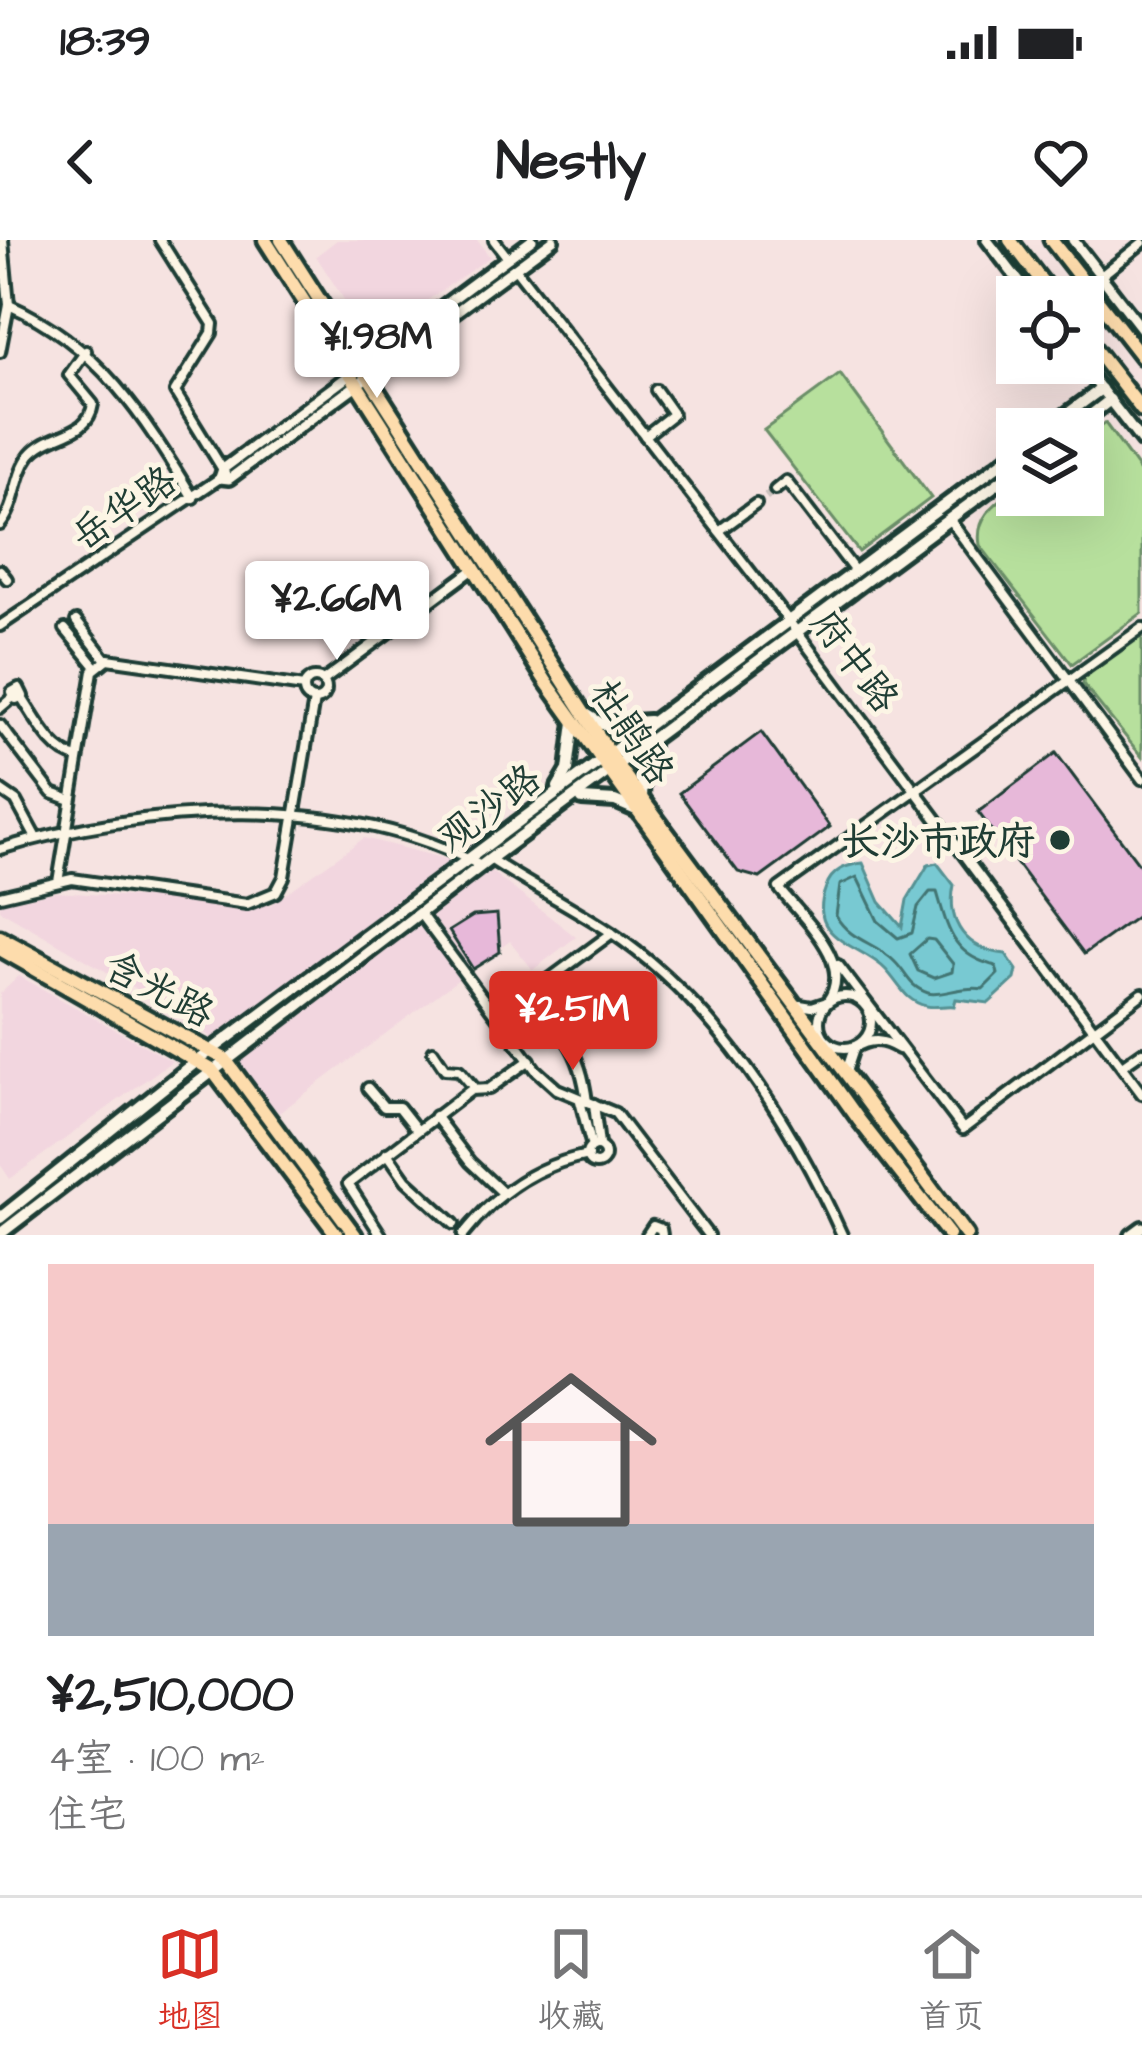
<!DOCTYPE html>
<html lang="zh">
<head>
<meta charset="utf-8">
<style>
  body { margin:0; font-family:"Architects Daughter","LXGW WenKai TC",sans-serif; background:#f2f2f2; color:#202124; height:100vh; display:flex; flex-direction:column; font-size:45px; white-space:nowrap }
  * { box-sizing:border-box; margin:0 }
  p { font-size:39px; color:#757577 }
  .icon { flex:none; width:66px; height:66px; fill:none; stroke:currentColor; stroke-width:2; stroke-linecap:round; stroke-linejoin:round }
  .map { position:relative; height:995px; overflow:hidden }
  .side { display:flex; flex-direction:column; background:#fff; flex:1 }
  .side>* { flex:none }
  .controls { position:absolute; left:996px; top:36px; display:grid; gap:24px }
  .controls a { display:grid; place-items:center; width:108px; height:108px; border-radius:0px; background:#fff; box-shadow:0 12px 48px #0002; font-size:60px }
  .price { position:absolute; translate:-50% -102px; padding:0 27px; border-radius:12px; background:#fff; color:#222; font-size:39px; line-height:78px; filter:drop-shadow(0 3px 6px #0008) }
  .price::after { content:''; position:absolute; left:50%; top:72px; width:36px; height:27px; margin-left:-18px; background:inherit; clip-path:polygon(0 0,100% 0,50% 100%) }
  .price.current { background:#d93025; color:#fff }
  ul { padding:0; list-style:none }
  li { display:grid; align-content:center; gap:24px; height:636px; padding:0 48px }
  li+li { border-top:3px solid #e0e0e0 }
  li span { display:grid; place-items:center; height:372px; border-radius:0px; color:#555 }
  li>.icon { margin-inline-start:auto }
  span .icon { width:216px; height:216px; fill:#fffc; stroke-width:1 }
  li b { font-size:51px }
  .status { display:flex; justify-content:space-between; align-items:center; height:84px; padding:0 60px; background:#fff; direction:ltr }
  .status svg { height:33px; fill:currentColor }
  header { display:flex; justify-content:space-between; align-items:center; height:156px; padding:0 48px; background:#fff; font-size:54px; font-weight:700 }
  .menu { display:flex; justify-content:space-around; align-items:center; height:168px; border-top:3px solid #e0e0e0; background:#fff; font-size:33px; color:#757577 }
  .menu a { display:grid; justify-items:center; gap:6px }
  .menu .current { color:#d93025 }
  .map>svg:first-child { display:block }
  .built { fill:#f2d6df }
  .green { fill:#b7e09d; stroke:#6b8e68; stroke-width:3 }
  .water { fill:#78c9d2; stroke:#549193; stroke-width:3 }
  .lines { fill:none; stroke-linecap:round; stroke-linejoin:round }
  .shore { stroke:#437573; stroke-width:3 }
  .building { fill:#e7b8d9; stroke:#1f3d34; stroke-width:3 }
  .minor-tunnel { stroke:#cbc2be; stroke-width:8; stroke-dasharray:8 4; stroke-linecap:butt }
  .minor-casing { stroke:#1f3d34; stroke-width:16 }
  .tertiary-casing { stroke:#1f3d34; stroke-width:18 }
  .secondary-casing { stroke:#1f3d34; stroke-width:20 }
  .primary-casing { stroke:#1f3d34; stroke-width:21 }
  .trunk-casing { stroke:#1f3d34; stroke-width:21 }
  .minor { stroke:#fcf5e5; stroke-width:8 }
  .tertiary { stroke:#fcf5e5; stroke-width:9 }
  .secondary { stroke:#fcf5e5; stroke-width:10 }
  .primary { stroke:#fddcac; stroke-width:12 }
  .trunk { stroke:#fddcac; stroke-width:12 }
  .poi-dot { fill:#1f3d34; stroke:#fcf5e5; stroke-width:4.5 }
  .labels { text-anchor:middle; stroke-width:10; stroke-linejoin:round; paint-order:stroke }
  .street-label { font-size:39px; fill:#1f3d34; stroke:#fcf5e5 }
  .poi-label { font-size:39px; font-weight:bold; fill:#1f3d34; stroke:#fcf5e5; text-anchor:end }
</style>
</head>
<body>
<div class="status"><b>18:39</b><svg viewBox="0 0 49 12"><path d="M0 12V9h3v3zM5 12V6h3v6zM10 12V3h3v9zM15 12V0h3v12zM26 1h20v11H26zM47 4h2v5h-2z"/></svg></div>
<header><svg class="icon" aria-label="back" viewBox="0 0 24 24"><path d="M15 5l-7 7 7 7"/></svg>Nestly<svg class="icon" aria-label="heart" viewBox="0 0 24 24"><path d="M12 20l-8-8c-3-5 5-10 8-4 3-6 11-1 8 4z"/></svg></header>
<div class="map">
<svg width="1142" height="995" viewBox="0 0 1142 995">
  <rect width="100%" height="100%" fill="#f6e3e1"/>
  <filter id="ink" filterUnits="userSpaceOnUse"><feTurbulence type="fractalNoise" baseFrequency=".00833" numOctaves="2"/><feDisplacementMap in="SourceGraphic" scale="24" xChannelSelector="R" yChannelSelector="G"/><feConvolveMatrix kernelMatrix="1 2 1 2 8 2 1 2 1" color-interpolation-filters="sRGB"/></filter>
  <g filter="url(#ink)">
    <g class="built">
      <path d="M337 0H477L490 17 370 100 316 16Z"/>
      <path d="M364 598 489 630 576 697 533 730 510 701 279 873 200 786 0 670V664L55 652 270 665Z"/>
      <path d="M19 736 172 821 10 939 0 924V754Z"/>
    </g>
    <g class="green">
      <path d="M840 134 931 258 859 312 764 190Z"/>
      <path d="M1105 183 1142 234V373L1072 424 980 305C975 276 996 263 1017 247V255H1083V199Z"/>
      <path d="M1142 392V517L1083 444 1084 435Z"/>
    </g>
    <path class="water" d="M863 623 880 662 902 687 907 660 928 625 937 623 954 645C946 684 967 710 1006 714L1017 730 1015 739 989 763 956 759 954 766C946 765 934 768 926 766 905 761 900 745 886 730 862 704 805 701 826 647 832 630 846 625 863 623Z"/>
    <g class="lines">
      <g class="shore">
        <path d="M857 637 878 681 898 698 912 693 918 667 930 652H937C948 689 952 716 996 726L998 734 983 749C962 745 940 757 928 753 909 747 908 735 895 722 876 702 851 702 836 676L840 645Z"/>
        <path d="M927 699 934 700 953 724 952 732 934 738 918 731 910 714Z"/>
      </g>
    </g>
    <g class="building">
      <path d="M761 492 830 587 760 638 738 632 679 553Z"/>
      <path d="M1056 513 1142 628V673L1084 714 978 572Z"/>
      <path d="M497 674 500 712 473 729 449 691 473 676Z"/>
    </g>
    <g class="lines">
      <path class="minor-tunnel" d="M756 264 775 250"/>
      <defs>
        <g id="minor">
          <path d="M160 0 213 84 212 93 175 152 225 233"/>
          <path d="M494 0 508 18"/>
          <path d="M515 28 788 380 1142 854"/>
          <path d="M1101 36 1142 3"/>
          <path d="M9 65C98 104 144 177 193 258"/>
          <path d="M0 112 9 65 3 0"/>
          <path d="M645 196 673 174 656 150"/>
          <path d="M775 250 786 241 854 330"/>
          <path d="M949 279 1142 539"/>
          <path d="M0 285C17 266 14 236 30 215 50 191 88 198 93 164L69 135 86 111"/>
          <path d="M719 291 756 264"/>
          <path d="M0 330 7 339"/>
          <path d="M76 381 106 420"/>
          <path d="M0 386 220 238"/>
          <path d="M65 389 96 427"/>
          <circle cx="315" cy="449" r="11"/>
          <path d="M323 441 474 329"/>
          <path d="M19 448 23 456 16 459 12 452Z"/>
          <path d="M22 458C36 479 52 513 78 518"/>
          <path d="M0 468 13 457"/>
          <path d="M0 485 52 553 71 560"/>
          <path d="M0 550 16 561 36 598"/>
          <path d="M0 609C143 565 345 552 481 626"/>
          <path d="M490 619C529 645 570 665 609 691 715 762 791 881 842 995"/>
          <path d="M58 642 93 431 108 419 304 447"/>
          <path d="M0 656 72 639 247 664 276 652 284 637 314 460"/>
          <path d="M421 675 536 830 557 849 615 873 708 995"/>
          <path d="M838 725 963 889 1142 754"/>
          <circle cx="845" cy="782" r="26"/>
          <path d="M519 761C563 784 581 812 587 862"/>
          <path d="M794 764 812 767 827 762C856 723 802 678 779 648L1142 388"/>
          <path d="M498 777 612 693"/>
          <path d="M433 811 445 829 459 830 475 849"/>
          <path d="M1122 826 1142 812"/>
          <path d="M846 832 854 808C871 798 882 799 899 809"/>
          <path d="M368 848 384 867H399L417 890"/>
          <path d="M580 861 592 907"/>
          <path d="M594 864 599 905"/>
          <path d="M435 876 470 922 503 953"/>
          <circle cx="596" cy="915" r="9"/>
          <path d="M387 913 406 940 454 984"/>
          <path d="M381 995 348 944 471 850 489 849 530 820"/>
          <path d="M463 995C495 954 536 925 588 915"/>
          <path d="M647 995 653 986 661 989 662 995"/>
        </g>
        <g id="tertiary">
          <path d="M987 0 1031 57"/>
          <path d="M1073 0 1142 89"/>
          <path d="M1081 123 1142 202"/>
          <path d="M220 238 229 239 553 0"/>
          <path d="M220 238 223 229 532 0"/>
          <path d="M1131 995 1142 987"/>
        </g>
        <g id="secondary">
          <path d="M1047 189 1101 149"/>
          <path d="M1073 189 1110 160"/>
          <path d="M586 474 602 484 649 481"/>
          <path d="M558 547 568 530 574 482"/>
          <path d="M582 559 615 561 636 570"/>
          <path d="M642 560 643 526 651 505"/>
          <path d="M0 978 201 818 1017 211"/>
          <path d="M0 994 490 619 1017 229"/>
        </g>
        <g id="primary">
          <path d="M265 0 547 443 859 880 949 995"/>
          <path d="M281 0 619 528 966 995"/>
          <path d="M0 697 225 819 355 995"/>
          <path d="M0 709 212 830 337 995"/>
        </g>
        <g id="trunk">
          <path d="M1010 0 1054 57"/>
          <path d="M1051 0 1142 117"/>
          <path d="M1083 94 1142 170"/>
        </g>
      </defs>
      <use href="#minor" class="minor-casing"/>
      <use href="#tertiary" class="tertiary-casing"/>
      <use href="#secondary" class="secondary-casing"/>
      <use href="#primary" class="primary-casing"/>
      <use href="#trunk" class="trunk-casing"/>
      <use href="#minor" class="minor"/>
      <use href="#tertiary" class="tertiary"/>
      <use href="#secondary" class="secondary"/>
      <use href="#primary" class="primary"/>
      <use href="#trunk" class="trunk"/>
    </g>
  </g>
  <circle class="poi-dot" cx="1060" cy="600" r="12"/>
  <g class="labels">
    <g class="street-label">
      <text transform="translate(123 267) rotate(-34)" y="14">岳华路</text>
      <text transform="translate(856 420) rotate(53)" y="14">府中路</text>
      <text transform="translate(633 491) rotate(56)" y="14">杜鹃路</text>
      <text transform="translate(488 567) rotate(-37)" y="14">观沙路</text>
      <text transform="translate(160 748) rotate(28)" y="14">含光路</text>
    </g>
    <g class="poi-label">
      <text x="1036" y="614">长沙市政府</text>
    </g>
  </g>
</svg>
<div class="controls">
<a><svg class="icon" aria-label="locate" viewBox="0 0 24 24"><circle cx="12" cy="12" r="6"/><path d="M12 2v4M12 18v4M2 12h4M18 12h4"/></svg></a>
<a><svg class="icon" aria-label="layers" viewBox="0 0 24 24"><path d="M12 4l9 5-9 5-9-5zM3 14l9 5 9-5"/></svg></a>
</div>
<b class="price" style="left:377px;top:161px">¥1.98M</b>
<b class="price" style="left:337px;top:423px">¥2.66M</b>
<b class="price current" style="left:573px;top:833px">¥2.51M</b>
</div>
<section class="side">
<ul>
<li><span style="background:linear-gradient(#f6c9c9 70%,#9aa5b1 0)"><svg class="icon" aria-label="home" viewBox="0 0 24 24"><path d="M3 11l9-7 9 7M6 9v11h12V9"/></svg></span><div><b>¥2,510,000</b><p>4室 · 100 m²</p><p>住宅</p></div></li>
</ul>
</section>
<nav class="menu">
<a class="current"><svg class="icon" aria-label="map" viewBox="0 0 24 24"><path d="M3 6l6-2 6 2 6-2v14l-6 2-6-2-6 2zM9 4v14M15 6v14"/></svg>地图</a>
<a><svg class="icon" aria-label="saved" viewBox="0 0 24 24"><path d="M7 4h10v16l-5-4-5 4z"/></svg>收藏</a>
<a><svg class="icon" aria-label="home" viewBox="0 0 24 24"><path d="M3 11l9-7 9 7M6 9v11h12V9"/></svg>首页</a>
</nav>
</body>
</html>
